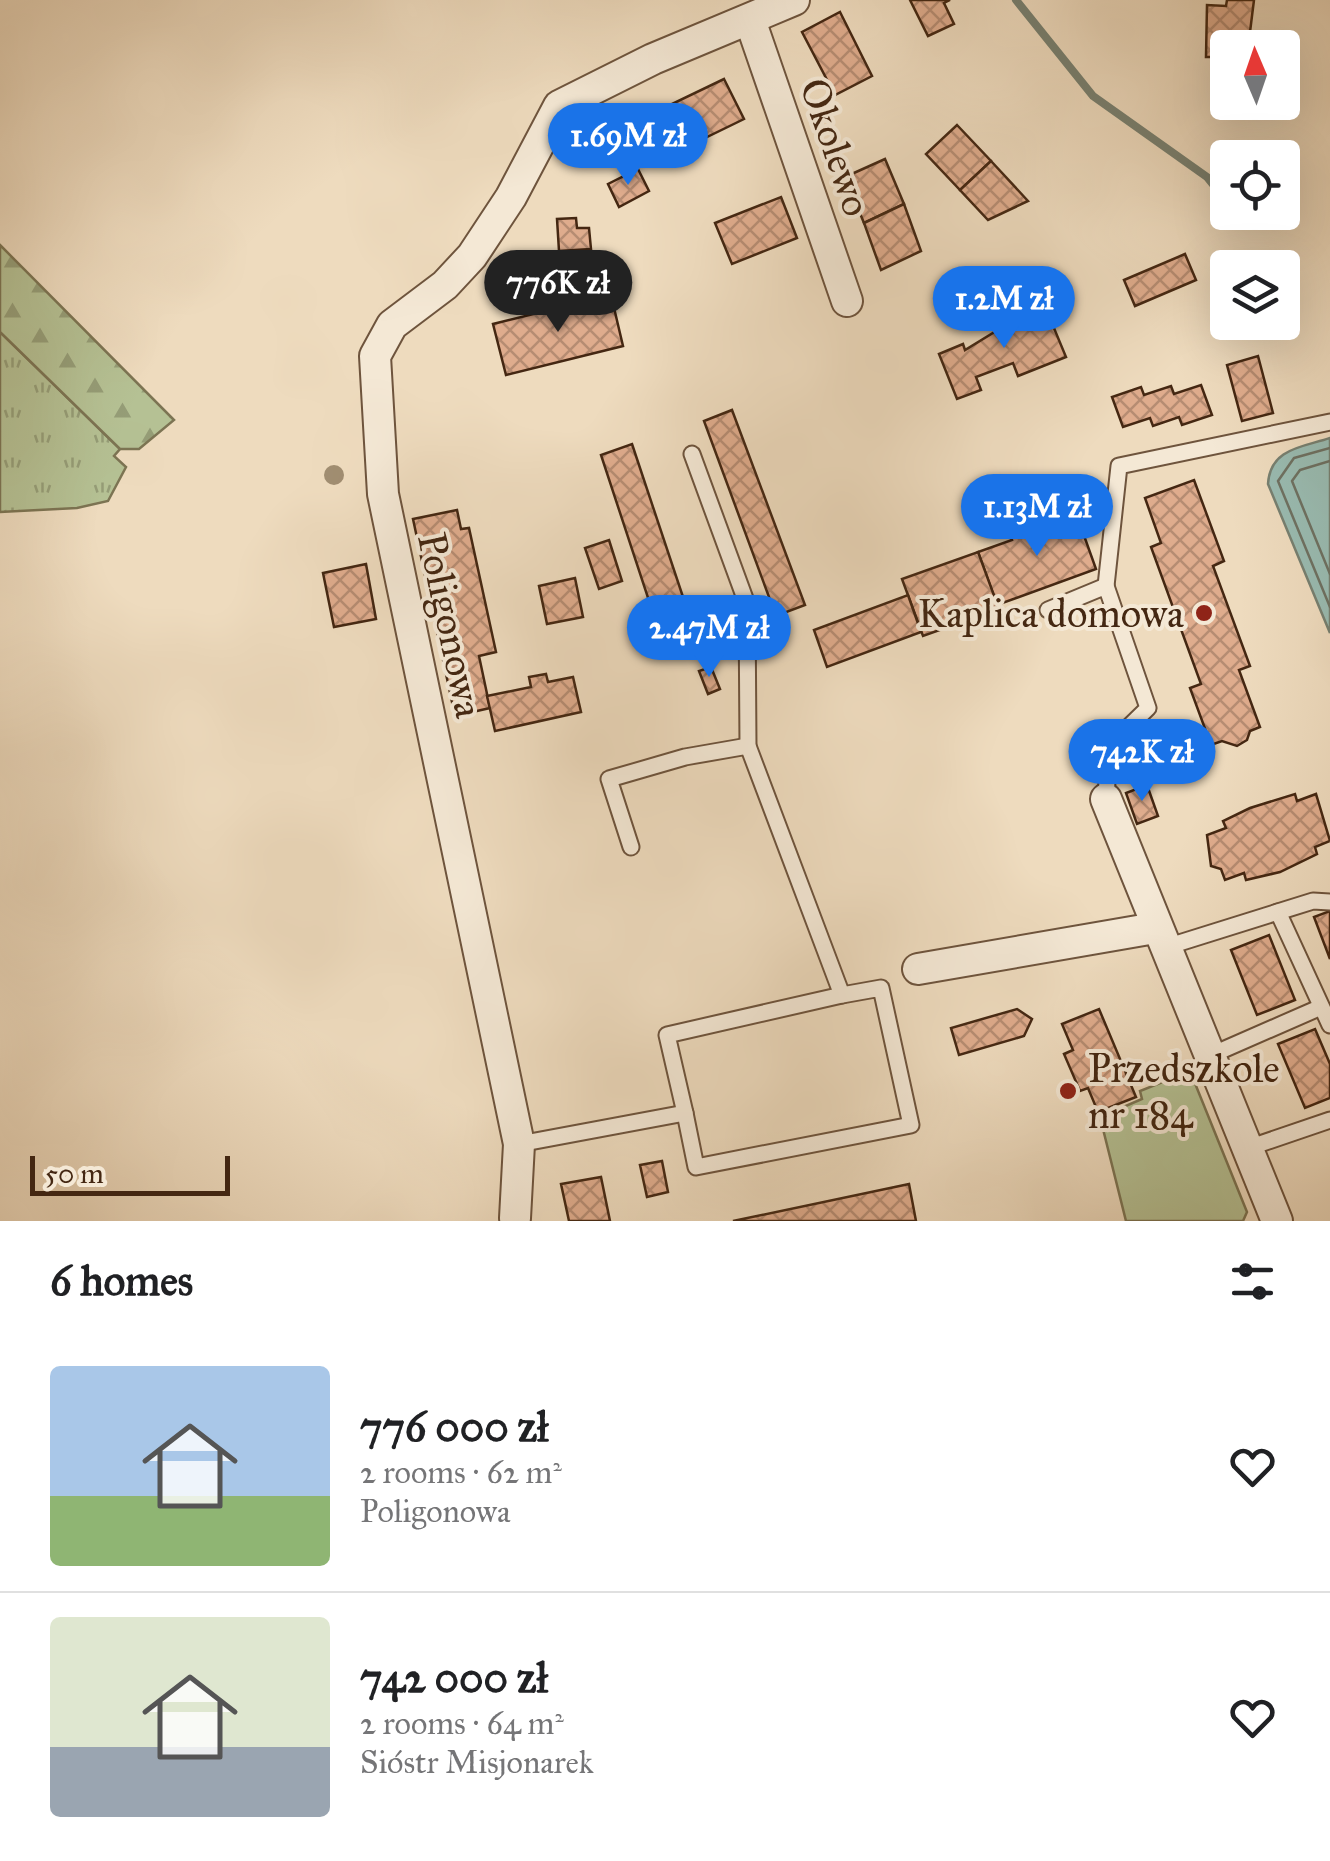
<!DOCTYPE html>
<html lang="en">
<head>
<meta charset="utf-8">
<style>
  body { margin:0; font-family:"IM FELL Great Primer",serif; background:#f6f6f6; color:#202124; height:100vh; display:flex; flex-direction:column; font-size:38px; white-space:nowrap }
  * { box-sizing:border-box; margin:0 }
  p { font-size:32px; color:#757577 }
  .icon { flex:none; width:55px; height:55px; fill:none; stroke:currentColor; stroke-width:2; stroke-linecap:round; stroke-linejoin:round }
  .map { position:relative; height:1221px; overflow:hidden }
  .details { display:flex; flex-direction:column; background:#fff; flex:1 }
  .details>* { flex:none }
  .needle { width:65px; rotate:358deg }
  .controls { position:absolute; left:1210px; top:30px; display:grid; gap:20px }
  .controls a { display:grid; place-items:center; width:90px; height:90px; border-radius:10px; background:#fff; box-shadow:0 10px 40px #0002; font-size:50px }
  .scale { position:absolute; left:30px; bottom:25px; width:200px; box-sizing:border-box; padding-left:10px; border:5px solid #442712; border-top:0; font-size:28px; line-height:35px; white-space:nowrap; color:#442712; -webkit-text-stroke:8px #f4e8d5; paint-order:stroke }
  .price { position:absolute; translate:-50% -85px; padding:0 22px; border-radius:35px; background:#1a73e8; color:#fff; font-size:32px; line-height:65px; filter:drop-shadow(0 2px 5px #0008) }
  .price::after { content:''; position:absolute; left:50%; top:60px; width:30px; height:22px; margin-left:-15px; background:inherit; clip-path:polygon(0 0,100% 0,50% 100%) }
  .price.current { background:#222; color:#fff }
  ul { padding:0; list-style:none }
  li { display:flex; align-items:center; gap:30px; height:250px; padding:0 50px }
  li+li { border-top:2px solid #e0e0e0 }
  li span { display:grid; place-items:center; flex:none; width:280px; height:200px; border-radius:10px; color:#555 }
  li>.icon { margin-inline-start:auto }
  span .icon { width:120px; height:120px; fill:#fffc; stroke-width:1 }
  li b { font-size:42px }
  h2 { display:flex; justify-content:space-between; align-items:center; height:120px; padding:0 50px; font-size:42px }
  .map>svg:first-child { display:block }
  .grass { fill:url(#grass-tufts); stroke:#7c7453; stroke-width:2.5 }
  .forest { fill:url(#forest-firs); stroke:#7c7453; stroke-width:2.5 }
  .green { fill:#b5c194; stroke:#7c7453; stroke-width:2.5 }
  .water { fill:#99bbb1; stroke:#778071; stroke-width:2.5 }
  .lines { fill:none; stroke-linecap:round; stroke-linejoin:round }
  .shore { stroke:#6e7162; stroke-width:2.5 }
  .stream { stroke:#778071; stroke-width:8 }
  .building { fill:url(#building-cross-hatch); stroke:#442712; stroke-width:2.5 }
  .service-casing { stroke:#6e543d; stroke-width:19 }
  .minor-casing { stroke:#6e543d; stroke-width:34 }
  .service { stroke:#f4e8d5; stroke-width:15 }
  .minor { stroke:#f4e8d5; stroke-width:30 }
  .tree { fill:#a08d71 }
  .poi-dot { fill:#8f2418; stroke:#f4e8d5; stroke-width:4 }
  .labels { text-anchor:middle; stroke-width:8; stroke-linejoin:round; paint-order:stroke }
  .street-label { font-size:40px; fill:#442712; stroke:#f4e8d5 }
  .poi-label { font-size:40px; fill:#442712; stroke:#f4e8d5; text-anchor:end }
</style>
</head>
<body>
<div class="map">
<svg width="1330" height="1221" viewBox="0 0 1330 1221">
  <defs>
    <pattern id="grass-tufts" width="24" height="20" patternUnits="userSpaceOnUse" patternTransform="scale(2.5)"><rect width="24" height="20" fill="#b5c194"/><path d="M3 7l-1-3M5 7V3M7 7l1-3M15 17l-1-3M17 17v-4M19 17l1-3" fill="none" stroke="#959d77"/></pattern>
    <pattern id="forest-firs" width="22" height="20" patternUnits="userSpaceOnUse" patternTransform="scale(2.5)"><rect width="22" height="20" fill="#b5c194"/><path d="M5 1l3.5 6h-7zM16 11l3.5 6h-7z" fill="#959d77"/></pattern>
    <pattern id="building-cross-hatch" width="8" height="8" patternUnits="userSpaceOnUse" patternTransform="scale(2.5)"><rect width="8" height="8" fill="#dfac8d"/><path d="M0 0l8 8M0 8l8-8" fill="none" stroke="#b68c72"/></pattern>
  </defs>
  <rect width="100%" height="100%" fill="#eedbbe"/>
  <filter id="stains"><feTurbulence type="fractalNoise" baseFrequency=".002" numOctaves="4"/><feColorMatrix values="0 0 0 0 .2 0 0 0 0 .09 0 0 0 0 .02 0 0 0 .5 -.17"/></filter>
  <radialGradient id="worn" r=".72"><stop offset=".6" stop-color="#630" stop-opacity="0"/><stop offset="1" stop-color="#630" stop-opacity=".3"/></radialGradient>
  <path class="grass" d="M0 332 120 449 114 456 126 467 108 501 77 508 0 512Z"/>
  <path class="forest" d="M0 245 174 420 139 449H120L0 332Z"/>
  <path class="green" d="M1190 1071 1247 1212 1243 1221H1126L1100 1117 1142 1099 1140 1091Z"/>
  <path class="water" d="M1330 438V633L1268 484C1270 448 1303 447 1330 438Z"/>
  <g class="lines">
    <g class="shore">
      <path d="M1330 448 1294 458 1278 481 1330 607"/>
      <path d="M1330 461 1300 470 1292 481 1330 574"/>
    </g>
    <g class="stream">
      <path d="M1016 0 1093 96 1207 177 1228 203"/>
      <path d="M1235 212 1239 218"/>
    </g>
  </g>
  <g class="building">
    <path d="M910 0H950L944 3 954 24 928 36Z"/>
    <path d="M1227 0H1254L1248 48H1228V57H1206L1207 5 1226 6Z"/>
    <path d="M840 12 872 76 835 95 802 32Z"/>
    <path d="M724 79 744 119 672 154 653 113Z"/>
    <path d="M957 125 991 161 960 190 926 154Z"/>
    <path d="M885 159 904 204 864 223 845 177Z"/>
    <path d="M991 161 1028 201 988 220 960 190Z"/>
    <path d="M638 169 649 191 619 207 608 184Z"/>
    <path d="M781 197 797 238 732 264 715 223Z"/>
    <path d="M904 204 921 251 881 270 864 223Z"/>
    <path d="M576 218 577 228H589L591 249 559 251 557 219Z"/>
    <path d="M1185 254 1196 280 1135 306 1124 280Z"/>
    <path d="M611 295 623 346 506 375 493 324Z"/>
    <path d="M1033 304 1039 320 1049 316 1066 357 1018 376 1013 363 976 377 981 390 957 399 939 354 963 344 965 350 1001 328 1004 334 1012 331 1005 315Z"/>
    <path d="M1258 356 1273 413 1242 421 1227 365Z"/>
    <path d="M1201 385 1212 415 1182 425 1179 417 1153 426 1150 418 1123 427 1112 397 1141 387 1144 395 1171 386 1174 394Z"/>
    <path d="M732 410 805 605 776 616 704 421Z"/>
    <path d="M632 444 685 603 653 613 601 455Z"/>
    <path d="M1194 480 1224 561 1213 566 1250 666 1239 670 1260 727 1250 731 1247 740 1237 746 1222 741 1211 745 1190 688 1201 684 1151 547 1161 543 1145 498Z"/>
    <path d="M457 510 461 529 469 528 496 652 479 656 490 708 455 716 413 519Z"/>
    <path d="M1077 516 1096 569 997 605 978 552 1012 540 1010 534Z"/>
    <path d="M609 540 622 581 599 589 585 548Z"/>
    <path d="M978 552 999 609 923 636 902 579Z"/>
    <path d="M366 564 376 619 334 627 323 573Z"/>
    <path d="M575 578 583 617 547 624 539 586Z"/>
    <path d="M908 595 921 632 827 667 814 630Z"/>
    <path d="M701 604 714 642 668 657 655 619Z"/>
    <path d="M711 667 720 689 708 694 699 671Z"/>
    <path d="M546 674 548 682 573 677 581 712 495 731 487 696 531 687 529 677Z"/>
    <path d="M1147 785 1158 816 1137 824 1126 793Z"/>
    <path d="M1295 794 1297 801 1316 794 1330 841 1315 847 1317 854 1280 872 1246 880 1244 873 1225 880 1221 869 1211 866 1207 835 1226 828 1223 821 1250 808Z"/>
    <path d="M1330 911V959L1314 917Z"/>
    <path d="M1269 935 1295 1000 1257 1015 1231 950Z"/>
    <path d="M1017 1009 1032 1019 1024 1036 959 1055 951 1028Z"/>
    <path d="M1099 1009 1136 1097 1098 1112 1088 1088 1080 1091 1064 1054 1073 1050 1062 1024Z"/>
    <path d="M1315 1029 1330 1064V1098L1305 1108 1278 1044Z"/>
    <path d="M662 1161 668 1192 647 1197 640 1165Z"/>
    <path d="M601 1177 610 1221H569L561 1184Z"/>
    <path d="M909 1184 916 1221H733Z"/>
  </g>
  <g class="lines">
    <defs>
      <g id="service">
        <path d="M1106 586 1119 466 1330 422"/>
        <path d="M1048 610 1106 586 1148 708 1109 746 1106 799"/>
        <path d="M631 847 609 779 685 757 748 746"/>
        <path d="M1278 912 1330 1025"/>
        <path d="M1163 948 1313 901 1330 902"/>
        <path d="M1209 1056 1321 1007"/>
        <path d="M685 1113 667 1035 842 995"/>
        <path d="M519 1144 685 1113 696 1167 911 1125 881 988 842 995 748 746 747 604 692 454"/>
        <path d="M1248 1148 1330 1120"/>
      </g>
      <g id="minor">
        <path d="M750 20 847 301"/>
        <path d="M1106 799 1277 1221"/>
        <path d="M918 969 1155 928"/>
        <path d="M515 1218 519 1144 383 494 375 356 392 325 445 285 472 256 511 197 559 106 653 59 794 0"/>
      </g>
    </defs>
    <use href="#service" class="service-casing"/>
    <use href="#minor" class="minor-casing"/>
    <use href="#service" class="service"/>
    <use href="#minor" class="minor"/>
  </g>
  <circle class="tree" cx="334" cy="475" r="10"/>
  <g class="poi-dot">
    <circle cx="1204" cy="613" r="10"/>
    <circle cx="1068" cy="1091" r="10"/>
  </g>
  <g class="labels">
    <g class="street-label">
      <text transform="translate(836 147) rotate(71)" y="14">Okolewo</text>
      <text transform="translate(451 625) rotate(78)" y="14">Poligonowa</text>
    </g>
    <g class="poi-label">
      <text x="1184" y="627">Kaplica domowa</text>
      <text x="1088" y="1082" text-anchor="start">Przedszkole<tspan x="1088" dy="46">nr 184</tspan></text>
    </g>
  </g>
  <rect width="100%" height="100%" filter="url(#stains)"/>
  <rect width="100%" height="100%" fill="url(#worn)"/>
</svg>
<div class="controls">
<a><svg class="needle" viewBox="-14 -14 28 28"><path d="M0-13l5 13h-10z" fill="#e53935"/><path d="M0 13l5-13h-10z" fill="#757577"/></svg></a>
<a><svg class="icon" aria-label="locate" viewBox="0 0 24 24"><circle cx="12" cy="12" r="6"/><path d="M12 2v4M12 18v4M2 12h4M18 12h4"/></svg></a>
<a><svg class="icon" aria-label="layers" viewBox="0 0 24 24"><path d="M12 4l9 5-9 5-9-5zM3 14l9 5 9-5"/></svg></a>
</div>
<div class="scale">50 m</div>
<b class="price" style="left:628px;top:188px">1.69M zł</b>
<b class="price current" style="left:558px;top:335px">776K zł</b>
<b class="price" style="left:1004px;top:351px">1.2M zł</b>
<b class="price" style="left:1037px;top:559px">1.13M zł</b>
<b class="price" style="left:709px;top:680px">2.47M zł</b>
<b class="price" style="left:1142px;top:804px">742K zł</b>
</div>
<section class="details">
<h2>6 homes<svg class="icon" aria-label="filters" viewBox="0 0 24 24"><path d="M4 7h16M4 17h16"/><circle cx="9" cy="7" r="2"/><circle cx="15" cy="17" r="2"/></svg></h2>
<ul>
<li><span style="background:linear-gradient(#a9c7e8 65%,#8fb573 0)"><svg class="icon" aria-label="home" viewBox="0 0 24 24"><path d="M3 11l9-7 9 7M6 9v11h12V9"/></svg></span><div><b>776 000 zł</b><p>2 rooms · 62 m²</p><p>Poligonowa</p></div><svg class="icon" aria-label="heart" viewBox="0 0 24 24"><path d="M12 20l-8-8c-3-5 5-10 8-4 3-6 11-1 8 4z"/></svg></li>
<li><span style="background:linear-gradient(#dfe7d0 65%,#9aa5b1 0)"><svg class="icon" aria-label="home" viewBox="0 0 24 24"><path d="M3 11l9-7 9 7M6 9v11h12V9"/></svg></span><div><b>742 000 zł</b><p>2 rooms · 64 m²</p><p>Sióstr Misjonarek</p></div><svg class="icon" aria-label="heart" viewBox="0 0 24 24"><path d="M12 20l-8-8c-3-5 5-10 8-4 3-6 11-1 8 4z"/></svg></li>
</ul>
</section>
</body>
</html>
